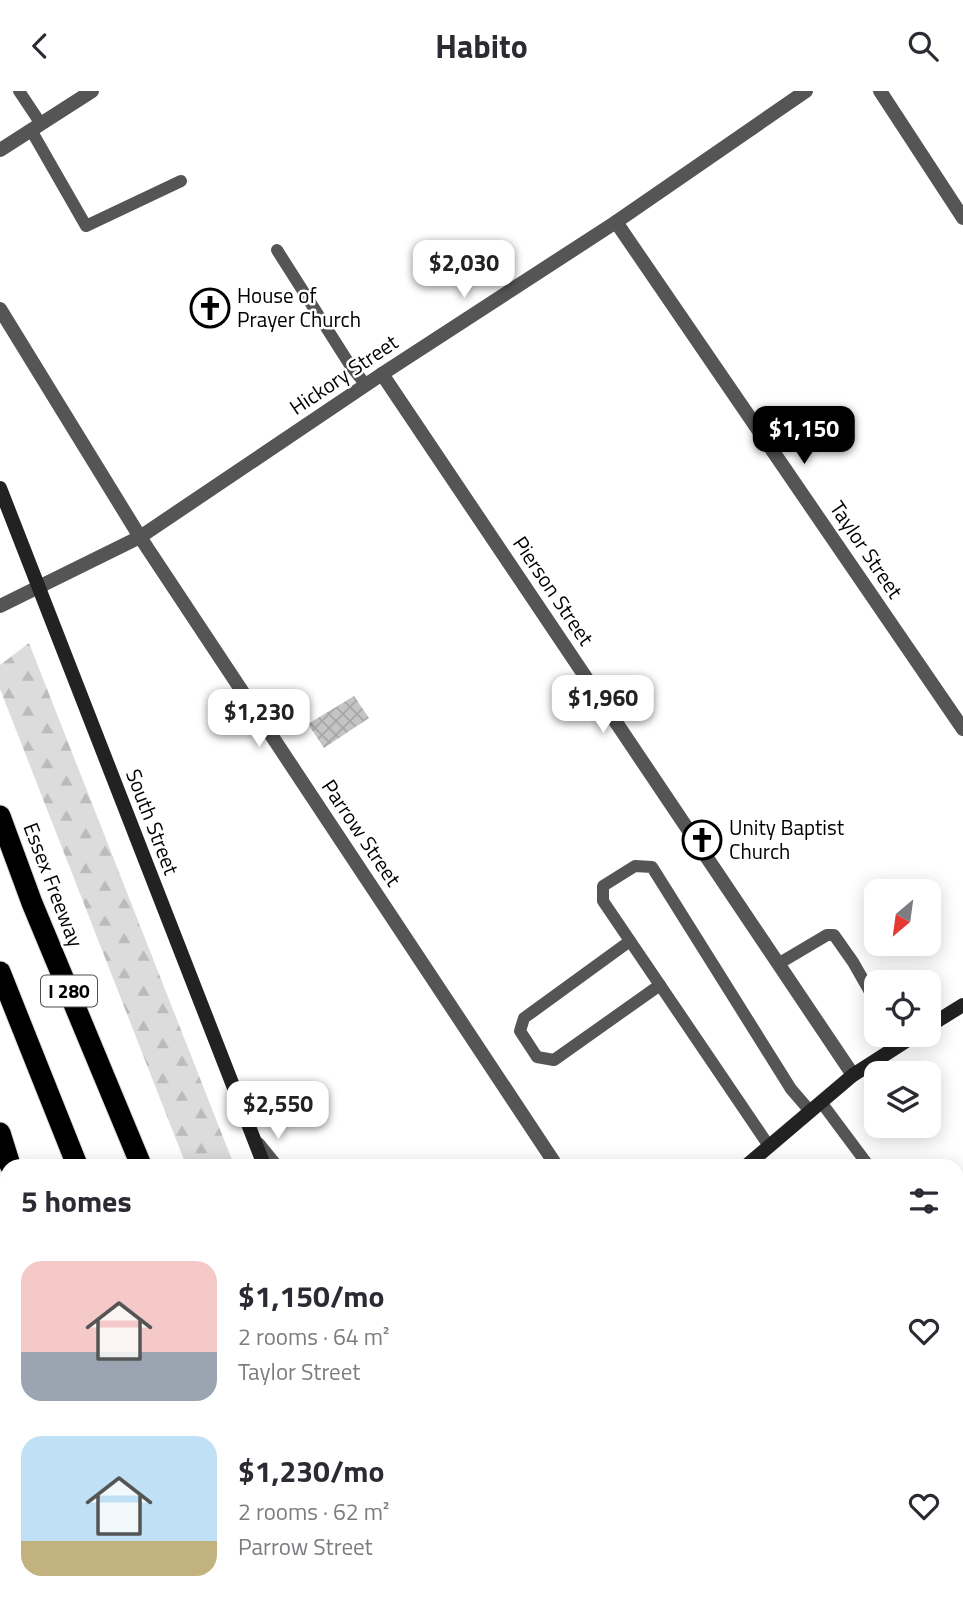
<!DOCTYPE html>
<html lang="en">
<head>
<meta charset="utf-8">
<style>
  body { margin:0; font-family:"Titillium Web",sans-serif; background:#f2f2f3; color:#2b2b33; height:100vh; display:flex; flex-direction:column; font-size:26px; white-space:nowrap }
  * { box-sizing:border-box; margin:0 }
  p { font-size:23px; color:#7c7c81 }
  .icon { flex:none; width:38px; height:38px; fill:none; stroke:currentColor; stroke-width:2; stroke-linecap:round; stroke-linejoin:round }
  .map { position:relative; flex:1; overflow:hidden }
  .side { position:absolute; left:0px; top:1068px; width:964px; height:450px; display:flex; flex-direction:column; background:#fff; border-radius:21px 21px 0 0; box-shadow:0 4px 18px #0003 }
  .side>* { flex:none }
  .needle { width:46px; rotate:209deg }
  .tools { position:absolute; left:864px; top:788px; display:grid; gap:14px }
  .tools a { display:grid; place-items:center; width:77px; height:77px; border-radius:14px; background:#fff; box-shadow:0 4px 18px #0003; font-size:35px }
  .price { position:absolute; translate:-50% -60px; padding:0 16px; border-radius:14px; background:#fff; color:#222; font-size:23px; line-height:46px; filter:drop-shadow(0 2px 4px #0008) }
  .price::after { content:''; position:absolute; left:50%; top:42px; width:21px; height:16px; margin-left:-10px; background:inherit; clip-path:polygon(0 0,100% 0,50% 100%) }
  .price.current { background:#000; color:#fff }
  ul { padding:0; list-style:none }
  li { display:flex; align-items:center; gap:21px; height:175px; padding:0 21px }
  li span { display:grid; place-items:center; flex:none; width:196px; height:140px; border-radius:21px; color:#555 }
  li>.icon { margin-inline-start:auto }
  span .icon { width:84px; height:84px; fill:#fffc; stroke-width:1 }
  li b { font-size:30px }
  h2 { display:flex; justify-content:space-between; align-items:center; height:84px; padding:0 21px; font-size:30px }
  header { display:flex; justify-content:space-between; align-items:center; height:91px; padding:0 21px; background:#fff; font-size:32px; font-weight:700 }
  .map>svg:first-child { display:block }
  .forest { fill:url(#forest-firs) }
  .building { fill:url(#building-cross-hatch) }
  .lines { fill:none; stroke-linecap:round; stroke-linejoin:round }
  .highway-casing { stroke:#dbdbdb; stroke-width:23 }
  .lane { stroke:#555; stroke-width:12 }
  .street { stroke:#555; stroke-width:14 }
  .secondary { stroke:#222; stroke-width:14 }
  .highway { stroke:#000; stroke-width:21 }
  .labels { text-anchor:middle; stroke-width:5; stroke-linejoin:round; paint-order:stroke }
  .shield { fill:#fff; stroke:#4c4c4c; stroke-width:2 }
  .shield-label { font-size:19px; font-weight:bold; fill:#000 }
  .poi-label { font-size:21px; fill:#000; stroke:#fff; text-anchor:start }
  .street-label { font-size:21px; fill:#000; stroke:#fff }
</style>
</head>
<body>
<header><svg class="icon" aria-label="back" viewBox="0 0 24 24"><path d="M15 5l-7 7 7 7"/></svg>Habito<svg class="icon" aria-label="search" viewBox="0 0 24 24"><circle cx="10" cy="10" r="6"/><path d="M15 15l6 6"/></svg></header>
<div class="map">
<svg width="963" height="1517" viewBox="0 0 963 1517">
  <defs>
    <pattern id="forest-firs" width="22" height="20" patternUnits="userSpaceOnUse" patternTransform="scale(1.75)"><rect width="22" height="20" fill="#dcdcdc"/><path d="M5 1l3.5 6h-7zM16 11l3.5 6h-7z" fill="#bbb"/></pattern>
    <pattern id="building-cross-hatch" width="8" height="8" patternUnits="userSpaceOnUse" patternTransform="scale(1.75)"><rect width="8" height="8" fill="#c4c4c4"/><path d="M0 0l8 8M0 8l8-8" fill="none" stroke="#a7a7a7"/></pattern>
  </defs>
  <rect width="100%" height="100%" fill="#fff"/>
  <g class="forest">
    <path d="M29 552 234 1074H186L0 598V574Z"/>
    <path d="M352 1510H426L430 1517H356Z"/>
  </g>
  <path class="building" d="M354 605 369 627 324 657 308 633Z"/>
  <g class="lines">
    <defs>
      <g id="highway">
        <path d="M0 725 32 812 141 1074"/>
        <path d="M0 881 77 1074"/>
        <path d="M0 1042 10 1074"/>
        <path d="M135 1510V1517"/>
        <path d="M254 1510 257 1517"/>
        <path d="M327 1510 330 1517"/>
      </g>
    </defs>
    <use href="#highway" class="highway-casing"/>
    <g class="lane">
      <path d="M19 0 41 33"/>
      <path d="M31 39 86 135 181 90"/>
      <path d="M277 159 350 274 366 294"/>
      <path d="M630 850 524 927 520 940 537 966 554 969 660 894"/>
      <path d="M778 873 827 844H834L853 871 877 913"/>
      <path d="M821 1011 868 1074"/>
      <path d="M769 1055 603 810V795L635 775 652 776 791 998 810 1020"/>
      <path d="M957 1372 963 1368"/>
      <path d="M0 1379 7 1396"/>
      <path d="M56 1510 58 1517"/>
      <path d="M709 1517 722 1510"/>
    </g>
    <g class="street">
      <path d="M880 0 963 127"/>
      <path d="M0 59 92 0"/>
      <path d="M616 131 963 638"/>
      <path d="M0 218 140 446 556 1074"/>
      <path d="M382 283 853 984"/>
      <path d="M0 515 140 446 382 283 616 131 806 0"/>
      <path d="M258 1053 275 1074"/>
    </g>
    <g class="secondary">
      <path d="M0 397 264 1074"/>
      <path d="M929 935 963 914"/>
      <path d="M747 1074 853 984 917 943"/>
      <path d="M0 1199 7 1219"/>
      <path d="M109 1510 112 1517"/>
      <path d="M453 1510 457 1517"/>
      <path d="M226 1517 234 1510"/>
    </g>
    <use href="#highway" class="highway"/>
  </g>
  <defs>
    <symbol id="church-ring" viewBox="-11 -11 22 22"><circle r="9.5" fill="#fff" stroke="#000" stroke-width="1.5"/><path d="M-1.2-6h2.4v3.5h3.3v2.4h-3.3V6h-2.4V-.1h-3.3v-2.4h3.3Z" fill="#000"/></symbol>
  </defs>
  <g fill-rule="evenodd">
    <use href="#church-ring" x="188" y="195" width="44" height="44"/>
    <use href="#church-ring" x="680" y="727" width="44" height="44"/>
  </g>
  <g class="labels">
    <rect class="shield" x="41" y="884.5" width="56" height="31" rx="5"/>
    <g class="shield-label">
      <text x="69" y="907">I 280</text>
    </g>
    <g class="poi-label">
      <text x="237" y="212">House of<tspan x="237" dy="24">Prayer Church</tspan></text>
      <text x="729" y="744">Unity Baptist<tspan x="729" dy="24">Church</tspan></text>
    </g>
    <g class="street-label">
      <text transform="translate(344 284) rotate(-34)" y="7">Hickory Street</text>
      <text transform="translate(866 459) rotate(56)" y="7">Taylor Street</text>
      <text transform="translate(553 500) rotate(56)" y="7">Pierson Street</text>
      <text transform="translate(152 731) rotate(69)" y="7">South Street</text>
      <text transform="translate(361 742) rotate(56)" y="7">Parrow Street</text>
      <text transform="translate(53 794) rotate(69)" y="7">Essex Freeway</text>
    </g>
  </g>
</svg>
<div class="tools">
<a><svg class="needle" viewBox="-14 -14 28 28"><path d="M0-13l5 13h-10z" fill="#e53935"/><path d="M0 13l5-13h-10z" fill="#7c7c81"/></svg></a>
<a><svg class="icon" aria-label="locate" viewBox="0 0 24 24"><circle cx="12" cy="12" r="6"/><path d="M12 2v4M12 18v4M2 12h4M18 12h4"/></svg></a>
<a><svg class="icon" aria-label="layers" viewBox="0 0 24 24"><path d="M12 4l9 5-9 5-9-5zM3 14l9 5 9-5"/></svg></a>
</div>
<b class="price" style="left:464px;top:209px">$2,030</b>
<b class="price current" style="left:804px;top:375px">$1,150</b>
<b class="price" style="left:603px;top:644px">$1,960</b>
<b class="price" style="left:259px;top:658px">$1,230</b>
<b class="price" style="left:278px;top:1050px">$2,550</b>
<section class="side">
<h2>5 homes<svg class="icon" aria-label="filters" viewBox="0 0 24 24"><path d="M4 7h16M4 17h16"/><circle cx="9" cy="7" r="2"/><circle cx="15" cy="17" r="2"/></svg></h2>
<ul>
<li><span style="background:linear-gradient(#f6c9c9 65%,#9aa5b1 0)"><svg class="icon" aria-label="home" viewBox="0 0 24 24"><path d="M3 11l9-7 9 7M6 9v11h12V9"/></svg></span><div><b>$1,150/mo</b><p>2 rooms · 64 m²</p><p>Taylor Street</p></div><svg class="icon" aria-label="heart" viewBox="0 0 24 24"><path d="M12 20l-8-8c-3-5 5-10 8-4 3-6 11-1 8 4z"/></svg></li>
<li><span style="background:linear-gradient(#bfe0f5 75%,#c2b280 0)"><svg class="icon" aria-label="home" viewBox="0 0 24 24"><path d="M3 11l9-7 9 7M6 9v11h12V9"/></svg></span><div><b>$1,230/mo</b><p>2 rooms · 62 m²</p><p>Parrow Street</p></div><svg class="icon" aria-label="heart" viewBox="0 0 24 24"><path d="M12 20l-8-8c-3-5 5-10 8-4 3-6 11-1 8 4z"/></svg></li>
</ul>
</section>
</div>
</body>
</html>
